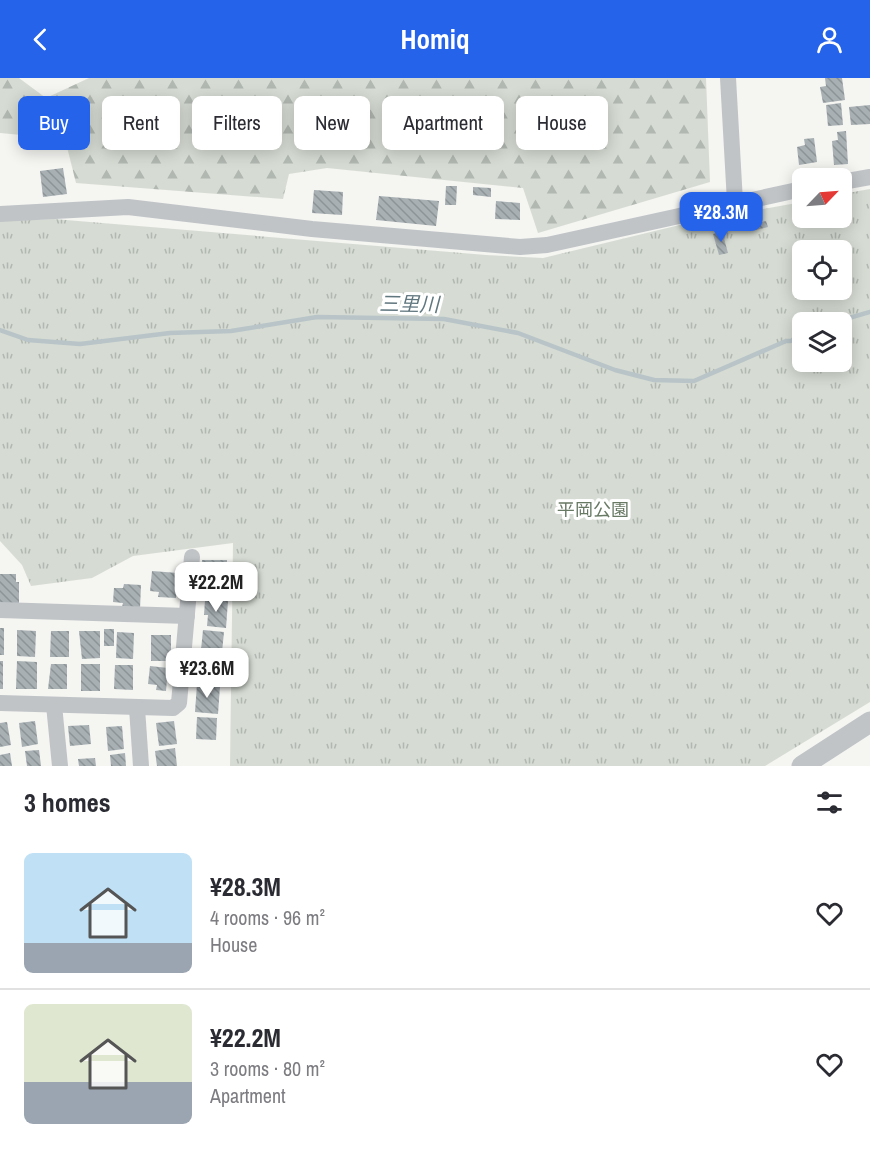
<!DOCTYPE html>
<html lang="en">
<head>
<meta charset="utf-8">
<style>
  body { margin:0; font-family:"Archivo Narrow","Noto Sans JP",sans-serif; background:#f2f2f3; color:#2b2b33; height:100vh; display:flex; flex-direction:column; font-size:22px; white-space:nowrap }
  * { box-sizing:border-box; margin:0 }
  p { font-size:20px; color:#7c7c81 }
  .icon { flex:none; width:33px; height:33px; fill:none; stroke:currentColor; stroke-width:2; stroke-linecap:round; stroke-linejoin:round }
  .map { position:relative; height:688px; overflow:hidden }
  .side { display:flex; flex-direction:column; background:#fff; flex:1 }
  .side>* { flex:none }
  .hud { position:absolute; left:18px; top:18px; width:834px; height:54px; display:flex; gap:12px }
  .needle { width:39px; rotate:65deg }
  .controls { position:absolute; left:792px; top:90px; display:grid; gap:12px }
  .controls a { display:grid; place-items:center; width:60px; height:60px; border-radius:9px; background:#fff; box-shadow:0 3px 15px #0003; font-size:30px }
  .price { position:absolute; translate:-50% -51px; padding:0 14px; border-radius:12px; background:#fff; color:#222; font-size:20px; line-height:39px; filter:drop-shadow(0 2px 3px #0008) }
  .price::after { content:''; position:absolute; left:50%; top:36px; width:18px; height:14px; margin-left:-9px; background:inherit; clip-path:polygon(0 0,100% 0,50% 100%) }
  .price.active { background:#2563eb; color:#fff }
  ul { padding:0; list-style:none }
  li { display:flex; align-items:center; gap:18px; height:150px; padding:0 24px }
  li+li { border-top:2px solid #e1e1e2 }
  li span { display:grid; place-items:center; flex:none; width:168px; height:120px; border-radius:9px; color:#555 }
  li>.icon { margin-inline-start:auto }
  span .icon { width:72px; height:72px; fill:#fffc; stroke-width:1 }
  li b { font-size:26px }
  h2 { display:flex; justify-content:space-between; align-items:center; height:72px; padding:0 24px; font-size:26px }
  .chip { padding:0 21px; border-radius:9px; background:#fff; box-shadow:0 3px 15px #0003; font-size:21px; line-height:54px }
  .chip.active { background:#2563eb; color:#fff }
  header { display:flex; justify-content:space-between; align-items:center; height:78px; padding:0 24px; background:#2563eb; color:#fff; font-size:27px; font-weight:800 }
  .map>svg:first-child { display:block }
  .grass { fill:url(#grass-tufts); fill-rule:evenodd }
  .forest { fill:url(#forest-firs) }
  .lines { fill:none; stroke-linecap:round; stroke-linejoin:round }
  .stream { stroke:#b8c4c8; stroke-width:4.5 }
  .building { fill:url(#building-back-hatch) }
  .minor { stroke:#c0c4c7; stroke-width:16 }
  .tertiary { stroke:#c0c4c7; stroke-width:21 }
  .labels { text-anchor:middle; stroke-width:6; stroke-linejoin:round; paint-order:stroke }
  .park-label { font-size:18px; fill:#687964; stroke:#fff }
  .water-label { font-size:20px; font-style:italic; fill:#61777f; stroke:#fff }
</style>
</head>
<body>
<header><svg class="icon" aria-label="back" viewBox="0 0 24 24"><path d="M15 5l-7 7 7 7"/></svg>Homiq<svg class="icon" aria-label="person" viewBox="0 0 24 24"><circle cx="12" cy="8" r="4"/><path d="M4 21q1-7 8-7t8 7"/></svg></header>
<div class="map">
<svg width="870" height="688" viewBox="0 0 870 688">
  <defs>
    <pattern id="grass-tufts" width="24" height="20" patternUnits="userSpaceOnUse" patternTransform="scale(1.5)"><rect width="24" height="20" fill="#d6dcd3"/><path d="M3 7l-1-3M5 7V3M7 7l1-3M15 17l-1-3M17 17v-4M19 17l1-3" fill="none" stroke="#b1b7b1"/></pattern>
    <pattern id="forest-firs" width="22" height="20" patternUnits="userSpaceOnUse" patternTransform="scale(1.5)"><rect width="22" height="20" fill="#d6dcd3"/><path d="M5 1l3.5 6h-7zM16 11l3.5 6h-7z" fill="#b1b7b1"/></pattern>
    <pattern id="building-back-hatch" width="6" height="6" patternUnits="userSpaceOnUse" patternTransform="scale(1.5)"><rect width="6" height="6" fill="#a8b0b4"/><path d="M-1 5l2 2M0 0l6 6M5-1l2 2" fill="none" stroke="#8c9498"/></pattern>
  </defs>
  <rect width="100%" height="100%" fill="#f5f5f2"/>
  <path class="grass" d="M870 111V624L765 688H230L233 465 133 478 92 500 31 508 22 487 0 463V143L54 141 486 177 543 180 692 144 802 124V140H842V116ZM802 172H842V212H802ZM802 244H842V284H802Z"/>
  <path class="forest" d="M0 0H19L46 20 89 0H706L710 104 538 155 523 110 327 90 289 96 283 121 76 105 65 61 0 55Z"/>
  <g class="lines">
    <g class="stream">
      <path d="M835 244 870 234"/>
      <path d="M0 252 28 262 80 266 170 255 231 253 317 239 444 241 518 255 615 292 654 302 694 303 786 263H791L802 255"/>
    </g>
  </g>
  <g class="building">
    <path d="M825 0H842L845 22 823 25 820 9 826 8Z"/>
    <path d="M841 25 843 47 828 48 826 27Z"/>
    <path d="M870 27V46L851 47 849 29Z"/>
    <path d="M846 53 848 86 834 87 832 63 838 62 837 54Z"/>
    <path d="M814 60 817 84 799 87 797 69 805 67 804 61Z"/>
    <path d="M63 90 67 116 43 119 40 93Z"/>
    <path d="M446 108H457L456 127H445Z"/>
    <path d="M473 109 491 110V119L473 117Z"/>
    <path d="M314 112 343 114 342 137 312 135Z"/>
    <path d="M379 118 439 123 436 148 376 142Z"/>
    <path d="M496 123 520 125V142L495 141Z"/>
    <path d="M766 143 768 149 756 152 755 146Z"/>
    <path d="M722 153 728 175 719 177 713 156Z"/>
    <rect x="202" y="482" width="25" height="34"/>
    <path d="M152 493 178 495 176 520 158 519 159 514 150 513Z"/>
    <path d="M0 496H16V504H19V527L0 526Z"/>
    <path d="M124 506 141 507 140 531 122 529 123 525 113 524 114 510H123Z"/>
    <path d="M205 522 228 523 226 550 207 548 208 537H204Z"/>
    <rect x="0" y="550" width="4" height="27"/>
    <rect x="104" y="551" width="10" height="17"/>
    <path d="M17 552 36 553 35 579 17 578Z"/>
    <path d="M203 552 224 554 222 574 201 572Z"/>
    <path d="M51 553H69V579H50Z"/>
    <path d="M79 553H100V580L82 581Z"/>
    <path d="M117 554 134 555 133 581 116 580Z"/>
    <rect x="151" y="557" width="20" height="26"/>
    <path d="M200 578 223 580 222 604 209 603 199 593Z"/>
    <rect x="0" y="583" width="3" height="28"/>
    <path d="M17 583 37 584V611H16Z"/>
    <path d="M51 586H67V611H48Z"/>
    <rect x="81" y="586" width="19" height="27"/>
    <path d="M115 587H133V612L114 611Z"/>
    <path d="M150 588 168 590 166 613 156 612 157 607 148 606Z"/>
    <path d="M197 606 220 608 218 636 195 634Z"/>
    <path d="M197 639 217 640 216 662 196 661Z"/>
    <path d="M35 643 38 666 22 669 19 645Z"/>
    <path d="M174 643 177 666 159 668 156 645Z"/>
    <path d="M7 644 11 667 0 669V645Z"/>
    <path d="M89 647 91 666 70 668 68 648Z"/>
    <path d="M122 648 124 671 108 673 106 649Z"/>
    <path d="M175 670 177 688H157L155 673Z"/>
    <path d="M39 672 41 688H27L25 673Z"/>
    <path d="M10 675 12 688H0V677Z"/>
    <path d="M125 675 126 688H111L110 677Z"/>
    <path d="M95 680 96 688H79L78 681Z"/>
  </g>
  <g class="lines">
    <g class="minor">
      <path d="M728 0 735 124"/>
      <path d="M842 104 870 99"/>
      <path d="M0 136 128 129 312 151 520 169 547 167 802 111"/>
      <path d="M0 532 187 538"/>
      <path d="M0 625 173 630 179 625 192 479"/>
      <path d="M54 627 60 688"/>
      <path d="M137 630 141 688"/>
    </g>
    <path class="tertiary" d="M802 688 870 644"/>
  </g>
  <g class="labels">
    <g class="park-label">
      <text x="593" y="438">平岡公園</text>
    </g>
    <g class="water-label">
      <text transform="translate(409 226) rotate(1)" y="7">三里川</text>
    </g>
  </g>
</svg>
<div class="controls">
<a><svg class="needle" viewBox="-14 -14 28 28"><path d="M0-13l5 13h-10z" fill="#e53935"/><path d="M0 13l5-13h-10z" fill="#7c7c81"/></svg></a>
<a><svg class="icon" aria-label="locate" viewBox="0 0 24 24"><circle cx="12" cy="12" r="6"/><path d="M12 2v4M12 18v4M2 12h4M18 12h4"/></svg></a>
<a><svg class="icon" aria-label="layers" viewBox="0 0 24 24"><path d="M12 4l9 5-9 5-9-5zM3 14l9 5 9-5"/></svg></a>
</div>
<b class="price active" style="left:721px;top:165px">¥28.3M</b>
<b class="price" style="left:216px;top:535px">¥22.2M</b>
<b class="price" style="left:207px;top:621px">¥23.6M</b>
<div class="hud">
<a class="chip active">Buy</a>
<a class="chip">Rent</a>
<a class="chip">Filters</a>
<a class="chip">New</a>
<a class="chip">Apartment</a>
<a class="chip">House</a>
</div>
</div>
<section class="side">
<h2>3 homes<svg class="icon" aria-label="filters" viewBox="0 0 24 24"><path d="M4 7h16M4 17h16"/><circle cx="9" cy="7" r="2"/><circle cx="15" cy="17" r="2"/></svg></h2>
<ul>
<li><span style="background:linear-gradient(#bfe0f5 75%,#9aa5b1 0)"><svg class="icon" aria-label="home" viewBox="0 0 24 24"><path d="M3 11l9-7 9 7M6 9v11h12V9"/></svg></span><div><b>¥28.3M</b><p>4 rooms · 96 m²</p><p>House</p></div><svg class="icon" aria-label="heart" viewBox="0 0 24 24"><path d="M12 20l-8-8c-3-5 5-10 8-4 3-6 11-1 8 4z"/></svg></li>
<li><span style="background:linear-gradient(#dfe7d0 65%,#9aa5b1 0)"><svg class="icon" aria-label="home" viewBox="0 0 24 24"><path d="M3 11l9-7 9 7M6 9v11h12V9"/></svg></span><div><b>¥22.2M</b><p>3 rooms · 80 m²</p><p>Apartment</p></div><svg class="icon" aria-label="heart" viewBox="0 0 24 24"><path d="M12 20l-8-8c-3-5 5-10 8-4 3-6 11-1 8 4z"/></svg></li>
</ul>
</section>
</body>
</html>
